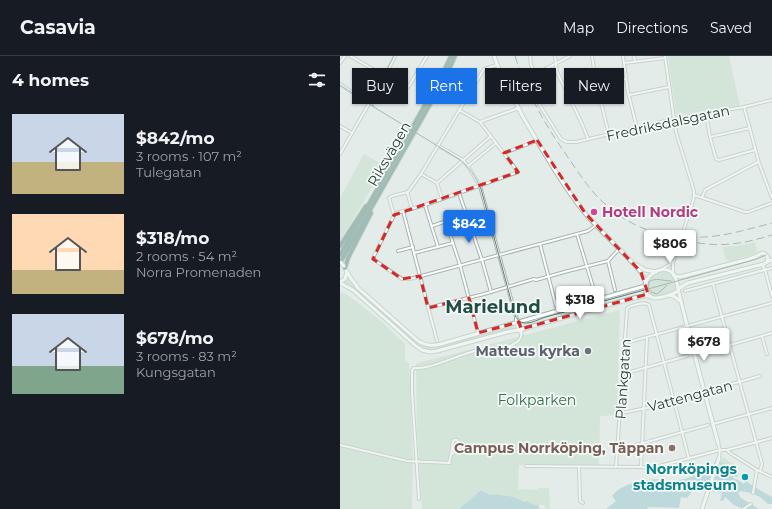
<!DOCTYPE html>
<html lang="en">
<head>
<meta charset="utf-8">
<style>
  body { margin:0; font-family:Montserrat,sans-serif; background:#242831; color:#f1f3f6; height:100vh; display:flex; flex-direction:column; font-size:15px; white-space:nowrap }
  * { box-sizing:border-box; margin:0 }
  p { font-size:13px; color:#9ea1a6 }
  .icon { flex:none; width:22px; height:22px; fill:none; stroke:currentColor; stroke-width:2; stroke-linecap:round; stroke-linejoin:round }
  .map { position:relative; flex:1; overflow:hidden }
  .details { display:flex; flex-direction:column; background:#171b24; width:340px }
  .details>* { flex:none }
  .banner { position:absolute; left:12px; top:12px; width:360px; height:36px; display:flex; gap:8px }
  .price { position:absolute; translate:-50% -34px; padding:0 9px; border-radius:4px; background:#fff; color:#222; font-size:13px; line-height:26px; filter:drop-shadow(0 1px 2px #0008) }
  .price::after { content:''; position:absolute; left:50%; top:24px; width:12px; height:9px; margin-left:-6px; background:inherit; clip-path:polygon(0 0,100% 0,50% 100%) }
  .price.on { background:#1a73e8; color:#fff }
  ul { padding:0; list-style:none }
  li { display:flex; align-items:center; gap:12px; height:100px; padding:0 12px }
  li span { display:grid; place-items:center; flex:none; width:112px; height:80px; border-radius:0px; color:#555 }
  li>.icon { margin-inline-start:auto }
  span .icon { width:48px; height:48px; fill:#fffc; stroke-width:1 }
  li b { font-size:17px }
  h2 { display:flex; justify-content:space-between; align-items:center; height:48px; padding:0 12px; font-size:17px }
  .chip { padding:0 14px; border-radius:0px; background:#171b24; box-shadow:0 1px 3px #0004; font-size:14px; line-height:36px }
  .chip.on { background:#1a73e8; color:#fff }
  header { display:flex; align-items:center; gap:24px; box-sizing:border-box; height:56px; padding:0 20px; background:#171b24; border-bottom:1px solid #363941 }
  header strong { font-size:19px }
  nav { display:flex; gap:22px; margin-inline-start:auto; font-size:14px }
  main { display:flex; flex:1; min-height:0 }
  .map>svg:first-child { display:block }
  .green { fill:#bedbc7 }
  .water { fill:#90c0cc }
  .pier { fill:#e3ece8 }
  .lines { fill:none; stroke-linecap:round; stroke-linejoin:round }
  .minor-casing { stroke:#a6b4af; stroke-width:4 }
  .secondary-casing { stroke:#a2b7b0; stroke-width:5 }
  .trunk-casing { stroke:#c2c8c7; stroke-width:6 }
  .minor { stroke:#fff; stroke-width:2 }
  .secondary { stroke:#fff; stroke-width:3 }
  .trunk { stroke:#4e8278; stroke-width:4 }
  .tram { stroke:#5f7772; stroke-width:1 }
  .rail { stroke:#5f7772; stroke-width:1; stroke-dasharray:8 4; stroke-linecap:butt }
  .minor-bridge-casing { stroke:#a6b4af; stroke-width:4; stroke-linecap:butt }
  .secondary-bridge-casing { stroke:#a2b7b0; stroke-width:5; stroke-linecap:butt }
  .minor-bridge { stroke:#fff; stroke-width:2 }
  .secondary-bridge { stroke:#fff; stroke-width:3 }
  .marked { fill:none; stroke:#d62828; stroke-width:3; stroke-dasharray:8 5; stroke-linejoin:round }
  .hotel-dot { fill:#d1479c; stroke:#f4f9f6; stroke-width:1.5 }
  .worship-dot { fill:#6b7280; stroke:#f4f9f6; stroke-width:1.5 }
  .education-dot { fill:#8d6e63; stroke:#f4f9f6; stroke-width:1.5 }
  .culture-dot { fill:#0f9aa8; stroke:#f4f9f6; stroke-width:1.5 }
  .labels { text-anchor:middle; stroke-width:3.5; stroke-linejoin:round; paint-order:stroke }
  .street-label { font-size:14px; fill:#243c36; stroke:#f4f9f6 }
  .hotel-label { font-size:14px; font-weight:bold; fill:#b23c85; stroke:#f4f9f6; text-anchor:start }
  .worship-label { font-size:14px; font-weight:bold; fill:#5b616d; stroke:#f4f9f6; text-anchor:end }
  .park-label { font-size:14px; fill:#31704c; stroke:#f4f9f6 }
  .education-label { font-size:14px; font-weight:bold; fill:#785e54; stroke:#f4f9f6; text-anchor:end }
  .culture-label { font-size:14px; font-weight:bold; fill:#0d838f; stroke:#f4f9f6; text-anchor:end }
  .district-label { font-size:18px; font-weight:bold; fill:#224c44; stroke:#f4f9f6 }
</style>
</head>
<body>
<header>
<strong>Casavia</strong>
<nav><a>Map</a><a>Directions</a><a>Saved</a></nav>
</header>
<main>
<section class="details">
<h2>4 homes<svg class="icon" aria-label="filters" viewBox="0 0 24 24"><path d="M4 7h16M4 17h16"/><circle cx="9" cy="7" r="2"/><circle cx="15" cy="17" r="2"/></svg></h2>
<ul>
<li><span style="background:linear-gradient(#c9d6e8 60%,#c2b280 0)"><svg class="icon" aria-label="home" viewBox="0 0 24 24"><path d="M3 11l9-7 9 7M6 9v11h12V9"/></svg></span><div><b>$842/mo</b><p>3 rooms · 107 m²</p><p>Tulegatan</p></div></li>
<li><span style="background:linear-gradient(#ffd9b3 70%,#c2b280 0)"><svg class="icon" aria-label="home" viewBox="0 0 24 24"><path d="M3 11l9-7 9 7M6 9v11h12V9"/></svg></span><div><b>$318/mo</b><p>2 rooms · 54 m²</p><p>Norra Promenaden</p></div></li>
<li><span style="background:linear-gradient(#c9d6e8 65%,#7fa58c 0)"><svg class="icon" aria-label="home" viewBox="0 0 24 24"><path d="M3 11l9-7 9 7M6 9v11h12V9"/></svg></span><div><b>$678/mo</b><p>3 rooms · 83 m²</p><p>Kungsgatan</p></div></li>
</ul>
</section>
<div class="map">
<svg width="432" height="453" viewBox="0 0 432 453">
  <rect width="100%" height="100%" fill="#e3ece8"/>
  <g class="green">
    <path d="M328 0H389L400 50 336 59Z"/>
    <path d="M24 98 45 110 0 185V142Z"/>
    <path d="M415 186 417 196 415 198 390 205 386 204 382 191 397 190Z"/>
    <path d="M322 215C332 217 335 223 336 233 332 236 329 237 325 238 322 239 319 240 315 240 300 240 307 217 322 215Z"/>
    <path d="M9 222 16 232 79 288 88 291 101 289 102 292C93 295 86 294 77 290L17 236 4 228Z"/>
    <path d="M2 230 6 231 14 237 75 291C84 297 93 298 102 296V297L94 298 78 294 12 236Z"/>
    <path d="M0 237 6 238 21 249 42 266 65 288V304L69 307 73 403 72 453H0Z"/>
    <path d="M280 254 277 359 260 360 259 410 179 409 178 433 197 434 198 432H209L210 453H206L204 449H195L179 444C175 441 169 442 165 439L161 440 147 438 146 436 154 453H82L77 375 76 308 84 305 105 300Z"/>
    <path d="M173 269 174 273 103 292 102 288Z"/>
    <path d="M383 401 395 409 392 414 387 409 381 406Z"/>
  </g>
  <g class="water">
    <path d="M379 405 387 409 393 416 398 419 397 421 393 420V422C397 424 400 425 404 428L406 425C414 431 423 436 432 441V448H428C419 439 413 437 400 435L398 437 401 442 419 453H402C399 450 397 451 394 449 391 447 388 443 385 441L384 444 382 445 379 444 381 438 371 436 366 433 364 435 361 434V432H358L352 434 351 437 347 442 341 441 339 452 309 451 307 453H266L276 445 272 440C282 427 303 424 318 423L319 427 345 423 364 416 374 408V406Z"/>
    <path d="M140 435 147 437V438C156 439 165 439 173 441 177 442 180 444 184 446L186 445 195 449H198L200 453H119Z"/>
  </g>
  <path class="pier" d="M377 403H379L381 404 372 432H373L372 435 382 437 380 445 379 444 381 438 366 435Z"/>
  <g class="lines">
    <defs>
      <g id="minor">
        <path d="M10 0 66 32 69 30 87 0"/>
        <path d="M190 0 191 9 194 15V19"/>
        <path d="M215 0 217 16 243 70 248 83"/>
        <path d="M230 0 188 22 199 48 221 83 227 86H236L338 62 404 51 432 44"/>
        <path d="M252 0 256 26 269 79"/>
        <path d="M283 0 288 36 297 72"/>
        <path d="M294 0 295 6"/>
        <path d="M325 0 334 63 336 76 354 135C355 146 348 159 345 170"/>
        <path d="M0 7 5 0"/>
        <path d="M284 7 325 2"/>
        <path d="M0 28 29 48"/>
        <path d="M227 37 244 29 252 28 286 23"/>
        <path d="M289 39 329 31"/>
        <path d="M404 51 419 107 432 142"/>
        <path d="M366 57 370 81 376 103 379 104 415 94"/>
        <path d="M140 66 145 64 179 52"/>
        <path d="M0 70 12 77"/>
        <path d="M370 81 410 72"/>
        <path d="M164 97 196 85"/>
        <path d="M0 98 45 20 55 0"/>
        <path d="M128 110 156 87"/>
        <path d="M81 118 97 127 102 143"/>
        <path d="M97 127 151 80"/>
        <path d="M67 136 72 153"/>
        <path d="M119 137 142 204 151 236"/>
        <path d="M354 139 405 156H408L432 147"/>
        <path d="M362 142 365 134 418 106"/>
        <path d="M85 149 98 191"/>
        <path d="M63 155 97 285"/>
        <path d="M54 159 33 202V203L62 223H70L248 175 256 169"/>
        <path d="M54 159 56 157 85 149 178 116 140 66 119 54"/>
        <path d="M54 159 49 142 52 140 68 136 81 118 144 13 157 9"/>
        <path d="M106 166 120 209 138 277"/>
        <path d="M92 170 127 158"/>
        <path d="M237 178 257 244"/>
        <path d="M200 188 216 250"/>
        <path d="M58 195 73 191"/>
        <path d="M74 197 113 187"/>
        <path d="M268 205 275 234"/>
        <path d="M422 209 425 214 432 240"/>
        <path d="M322 213 329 209 333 205"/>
        <path d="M333 219V207L338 191"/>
        <path d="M373 228 421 404 422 408 420 415"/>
        <path d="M345 235 432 212"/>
        <path d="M88 252 144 238 194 223 196 224 228 215 268 205 279 193"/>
        <path d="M176 262C175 266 178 274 181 278"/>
        <path d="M422 280 427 298"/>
        <path d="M285 287 432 247"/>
        <path d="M362 297 432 277"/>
        <path d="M283 318 347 300"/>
        <path d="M281 357 307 352 420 320"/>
        <path d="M373 368 432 352"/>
        <path d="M378 387 380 394 379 402"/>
        <path d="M0 389 67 405 110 407"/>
        <path d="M278 394 368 369"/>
        <path d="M387 394 390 397 417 414 432 421"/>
        <path d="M109 407 111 399 113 385 114 384H117L119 387 120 391 111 399"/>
        <path d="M186 410 301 411 312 412 380 394H387L432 382"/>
        <path d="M239 411 240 443V445L243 447"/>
        <path d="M276 411 287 253 289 251C295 249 304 245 309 249L349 403"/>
        <path d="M301 411 307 282"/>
        <path d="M413 437 417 414"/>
        <path d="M79 443 72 336V314L74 312C78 312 82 312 86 311 102 308 118 299 135 295 149 292 169 295 179 284 185 278 179 267 176 261L140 130 129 112 123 104 97 89"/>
        <path d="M403 453 411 448"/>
      </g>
      <g id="secondary">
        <path d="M154 0C161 21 173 41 183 61 202 93 221 127 244 156 262 177 283 195 301 216L306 227"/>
        <path d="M297 209 305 214 316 216"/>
        <path d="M4 211 10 221 18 232 78 285C86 290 92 290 101 288L305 230"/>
        <path d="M334 220 340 221 409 203 417 200 422 197C427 198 429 202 427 206"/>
        <path d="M0 226 5 223 7 216"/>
        <path d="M0 227 13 234 76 290 82 294 90 296 97 295 167 276 179 274 290 243 303 240H308"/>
        <path d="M330 239 335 241 340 245"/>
        <path d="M378 387 347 270 339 237C338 232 337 224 334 219 323 204 298 223 307 238 309 240 312 242 315 242 320 242 332 239 336 236 340 232 342 229 348 227L424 208 427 206 432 204"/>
        <path d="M362 453 379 402"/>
      </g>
      <g id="trunk">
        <path d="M0 190 26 150"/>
        <path d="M0 199 102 19 111 0"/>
        <path d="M0 207 106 20 115 0"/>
        <path d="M5 212 8 202 31 157"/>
      </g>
    </defs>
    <use href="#minor" class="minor-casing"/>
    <use href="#secondary" class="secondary-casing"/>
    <use href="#trunk" class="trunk-casing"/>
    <use href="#minor" class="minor"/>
    <use href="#secondary" class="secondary"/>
    <use href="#trunk" class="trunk"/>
    <g class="tram">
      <path d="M0 29 37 53 119 103C129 110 136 122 141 133L175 259C181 274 196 264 206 261L417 203 426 199"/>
      <path d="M34 51 31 46 32 42 54 0"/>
      <path d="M327 229 321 235 317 238 311 236 308 232 309 226C315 221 323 225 331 225"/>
    </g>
    <g class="rail">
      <path d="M175 0C186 35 204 67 225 97 237 114 248 133 264 147 286 168 313 178 342 184 358 187 374 190 390 188 405 187 418 183 432 179"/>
      <path d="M348 181C377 183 405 174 432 167"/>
    </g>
    <defs>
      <path id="minor-bridge" d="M338 191 345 170"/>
      <path id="secondary-bridge" d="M0 206 4 210"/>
    </defs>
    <use href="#minor-bridge" class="minor-bridge-casing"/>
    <use href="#secondary-bridge" class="secondary-bridge-casing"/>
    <use href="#minor-bridge" class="minor-bridge"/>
    <use href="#secondary-bridge" class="secondary-bridge"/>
  </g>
  <path d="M0 0H432V453H0ZM197 84 245 157 301 216 308 238 181 273 179 266 138 277 129 242 88 252 80 220 62 223 33 203 54 159 178 116 164 97Z" fill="#e3ece8" fill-opacity=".55" fill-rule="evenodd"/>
  <path class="marked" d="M197 84 245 157 301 216 308 238 181 273 179 266 138 277 129 242 88 252 80 220 62 223 33 203 54 159 178 116 164 97Z"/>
  <circle class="hotel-dot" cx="254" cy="156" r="4"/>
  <circle class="worship-dot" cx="248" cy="295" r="4"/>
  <circle class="education-dot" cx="332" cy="392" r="4"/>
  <circle class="culture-dot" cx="405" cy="421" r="4"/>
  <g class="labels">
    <g class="street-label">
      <text transform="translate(328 67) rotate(-12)" y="5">Fredriksdalsgatan</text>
      <text transform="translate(49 98) rotate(-60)" y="5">Riksvägen</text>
      <text transform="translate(283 323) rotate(-86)" y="5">Plankgatan</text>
      <text transform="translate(350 340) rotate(-15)" y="5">Vattengatan</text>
    </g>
    <g class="hotel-label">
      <text x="262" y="161">Hotell Nordic</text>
    </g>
    <g class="worship-label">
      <text x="240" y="300">Matteus kyrka</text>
    </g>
    <g class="park-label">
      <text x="197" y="349">Folkparken</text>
    </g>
    <g class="education-label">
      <text x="324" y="397">Campus Norrköping, Täppan</text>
    </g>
    <g class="culture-label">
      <text x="397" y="418">Norrköpings<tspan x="397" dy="16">stadsmuseum</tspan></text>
    </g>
    <g class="district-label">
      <text x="153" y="257">Marielund</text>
    </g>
  </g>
</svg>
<b class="price on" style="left:129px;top:188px">$842</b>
<b class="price" style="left:330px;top:208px">$806</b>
<b class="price" style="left:240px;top:264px">$318</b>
<b class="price" style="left:364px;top:306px">$678</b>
<div class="banner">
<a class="chip">Buy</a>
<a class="chip on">Rent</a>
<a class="chip">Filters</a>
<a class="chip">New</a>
</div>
</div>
</main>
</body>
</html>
